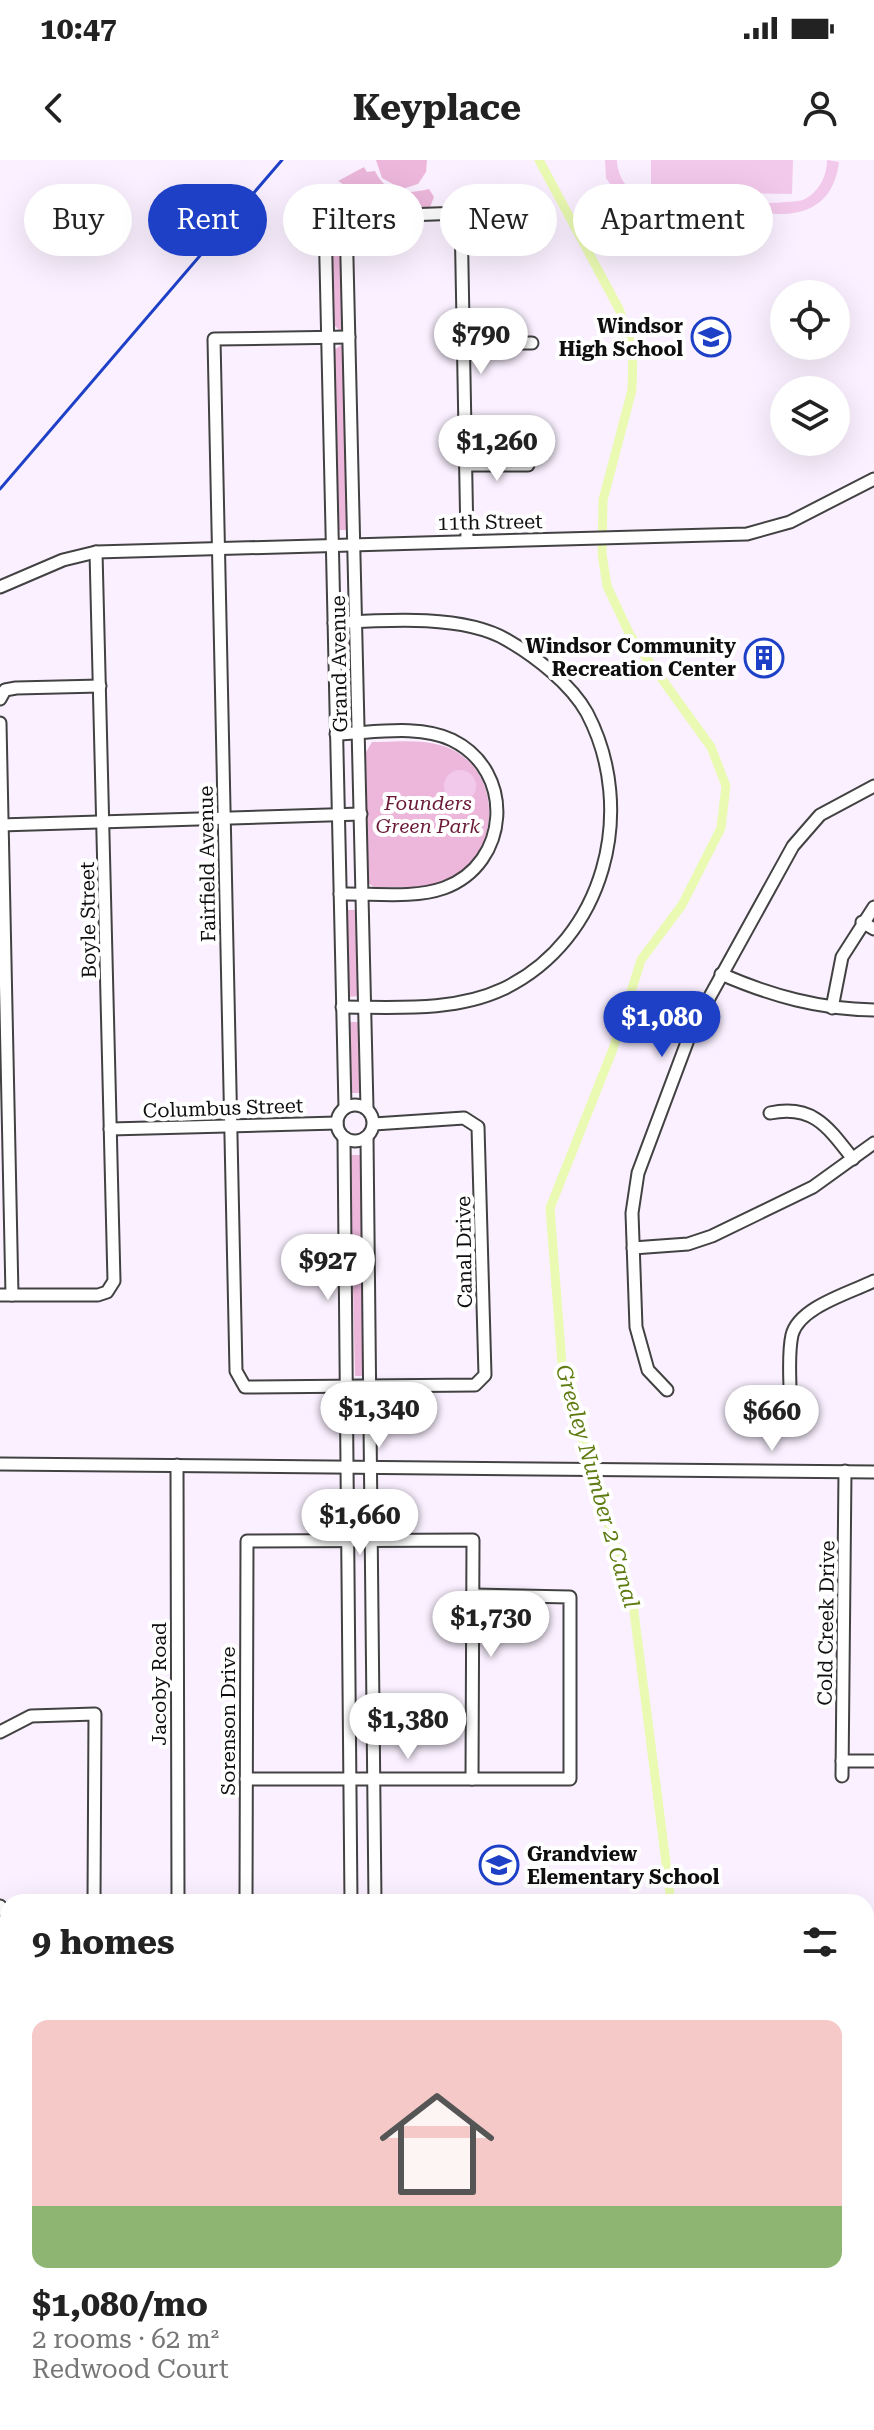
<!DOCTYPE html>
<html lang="en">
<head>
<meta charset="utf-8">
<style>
  body { margin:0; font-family:"Roboto Serif",serif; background:#f6f6f6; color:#222; height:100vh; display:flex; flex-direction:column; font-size:30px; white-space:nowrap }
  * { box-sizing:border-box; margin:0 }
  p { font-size:26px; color:#767676 }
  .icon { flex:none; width:44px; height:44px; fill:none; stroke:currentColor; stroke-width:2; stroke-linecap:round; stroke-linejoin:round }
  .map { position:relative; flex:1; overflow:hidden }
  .drawer { position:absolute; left:0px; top:1734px; width:874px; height:536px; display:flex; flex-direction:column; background:#fff; border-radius:24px 24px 0 0; box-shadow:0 8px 32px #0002 }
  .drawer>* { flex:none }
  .banner { position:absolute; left:24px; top:24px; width:826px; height:72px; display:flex; gap:16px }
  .fabs { position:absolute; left:770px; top:120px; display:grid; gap:16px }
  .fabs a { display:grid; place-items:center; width:80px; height:80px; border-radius:50%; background:#fff; box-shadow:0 8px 32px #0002; font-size:40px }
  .price { position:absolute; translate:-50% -68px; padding:0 18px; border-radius:28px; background:#fff; color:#222; font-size:26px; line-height:52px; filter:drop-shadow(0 2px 4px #0008) }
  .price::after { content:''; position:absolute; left:50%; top:48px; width:24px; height:18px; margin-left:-12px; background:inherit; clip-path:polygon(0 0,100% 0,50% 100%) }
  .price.current { background:#1e40c7; color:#fff }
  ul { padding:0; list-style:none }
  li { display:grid; align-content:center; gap:16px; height:424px; padding:0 32px }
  li span { display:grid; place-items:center; height:248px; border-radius:16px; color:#555 }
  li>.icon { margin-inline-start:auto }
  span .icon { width:144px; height:144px; fill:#fffc; stroke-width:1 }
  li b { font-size:34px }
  h2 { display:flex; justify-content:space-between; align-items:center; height:96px; padding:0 32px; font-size:34px }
  .chip { padding:0 28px; border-radius:36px; background:#fff; box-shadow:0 8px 32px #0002; font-size:28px; line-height:72px }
  .chip.current { background:#1e40c7; color:#fff }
  .status { display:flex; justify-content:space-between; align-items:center; height:56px; padding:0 40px; background:#fff; direction:ltr }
  .status svg { height:22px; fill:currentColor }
  header { display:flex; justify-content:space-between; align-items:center; height:104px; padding:0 32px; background:#fff; font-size:36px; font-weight:700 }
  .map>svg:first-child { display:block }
  .green { fill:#ecb7db }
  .pitch { fill:#f3c9eb }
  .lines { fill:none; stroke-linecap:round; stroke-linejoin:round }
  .canal { stroke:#eafab2; stroke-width:9 }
  .minor-casing { stroke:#424242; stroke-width:15 }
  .minor { stroke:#fff; stroke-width:11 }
  .rail { stroke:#1e40c7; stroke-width:3 }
  .labels { text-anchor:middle; stroke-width:8; stroke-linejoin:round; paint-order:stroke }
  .poi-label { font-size:20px; font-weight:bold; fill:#0f0f0f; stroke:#fff; text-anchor:end }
  .street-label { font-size:20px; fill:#0f0f0f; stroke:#fff }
  .park-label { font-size:20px; font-style:italic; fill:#6b1a38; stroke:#fff }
  .water-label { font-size:22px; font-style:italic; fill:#5d7b10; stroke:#fff }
</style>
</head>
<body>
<div class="status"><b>10:47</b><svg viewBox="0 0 49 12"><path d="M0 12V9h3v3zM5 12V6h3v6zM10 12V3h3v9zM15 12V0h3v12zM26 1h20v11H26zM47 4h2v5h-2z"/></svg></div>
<header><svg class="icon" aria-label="back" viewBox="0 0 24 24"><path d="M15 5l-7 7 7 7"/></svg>Keyplace<svg class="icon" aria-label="person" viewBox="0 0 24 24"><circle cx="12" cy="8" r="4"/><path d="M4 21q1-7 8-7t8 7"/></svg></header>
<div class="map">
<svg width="874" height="2270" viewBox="0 0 874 2270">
  <rect width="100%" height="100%" fill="#faf0ff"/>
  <g class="green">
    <path d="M376 0H427L426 12 418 24 402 29 382 18Z"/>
    <path d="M364 7 367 12 375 11C386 35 408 34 429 29L434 37 430 47H343L337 42 338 34 346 26 338 21Z"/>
    <path d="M341 70 343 169 339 170 333 164 331 71Z"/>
    <path d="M341 185 345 188 348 370H338L333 191Z"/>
    <path d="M340 476H352L353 563 342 562Z"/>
    <path d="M372 582C394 582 419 579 440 585 501 602 505 687 453 717 430 730 400 727 374 727L368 723 366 592Z"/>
    <path d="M345 750H358L359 836 347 837Z"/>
    <path d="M347 862H360L361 933H350Z"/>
    <path d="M350 995H363L368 1216H355Z"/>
  </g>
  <g class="pitch">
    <path d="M605 0H617C617 16 628 32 643 39 657 45 789 45 803 40 818 33 827 17 827 0L839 2C835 34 818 52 785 54L600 51V40H621L606 18Z"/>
    <path d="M651 0H793L792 34 651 32Z"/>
    <circle cx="460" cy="626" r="16"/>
  </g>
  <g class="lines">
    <g class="canal">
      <path d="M539 0 619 149 633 188 632 230 603 340 602 394 607 426 630 475 711 587 726 626 721 668 682 745 641 800 613 889 550 1048 563 1217 633 1444 671 1742"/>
      <path d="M520 2262 525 2270"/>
    </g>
    <defs>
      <g id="minor">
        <path d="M346 58 367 948"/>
        <path d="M349 177 214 179 236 1211 245 1227 475 1225 485 1215 478 967 464 958 374 964"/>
        <path d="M463 183H532"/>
        <path d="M466 305H528"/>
        <path d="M0 427 63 400 96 392 747 374 790 362 874 319"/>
        <path d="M334 463C384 460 463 454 507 480 535 496 571 524 587 553 638 650 605 780 503 829 454 852 395 847 342 847"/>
        <path d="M0 539 5 530 16 528 100 526"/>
        <path d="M0 563 12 1135"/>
        <path d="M336 574C372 573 419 564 452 580 516 611 510 704 444 728 413 739 372 733 340 734"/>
        <path d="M0 665 361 654"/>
        <path d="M862 762 874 769"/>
        <path d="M721 814C772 836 819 849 874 850"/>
        <path d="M832 848 842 797 874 747"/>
        <circle cx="355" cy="963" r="18"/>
        <path d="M345 948 325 58 461 53 467 380"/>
        <path d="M770 953C813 944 828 967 853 999"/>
        <path d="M110 969 337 963"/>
        <path d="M367 977 375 1742"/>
        <path d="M344 978 351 1742"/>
        <path d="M633 1088 688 1084 712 1076 813 1027 874 983"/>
        <path d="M0 1135H98L107 1132 114 1121 96 392"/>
        <path d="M667 1230 648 1210 636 1167 632 1053 638 1013 692 869 793 686 820 655 874 626"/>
        <path d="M790 1232C790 1214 788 1193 792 1175 799 1147 850 1133 874 1121"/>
        <path d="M0 1304 874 1312"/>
        <path d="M177 1305 178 1742"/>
        <path d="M0 1572 31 1556 95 1554 94 1742"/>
        <path d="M842 1601H874"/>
        <path d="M842 1616 845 1311"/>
        <path d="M246 1619H570V1437L473 1435"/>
        <path d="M246 1742 247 1381 473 1380 472 1619"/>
        <path d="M0 1746 8 1755"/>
        <path d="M0 1867 8 1870"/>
        <path d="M0 2068H8"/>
        <path d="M0 2175H8"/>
        <path d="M0 2251H8"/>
        <path d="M584 2262 874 2263"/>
        <path d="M178 2270V2262"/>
      </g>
    </defs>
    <use href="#minor" class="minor-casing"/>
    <use href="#minor" class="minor"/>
    <path class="rail" d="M0 329 282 0"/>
  </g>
  <defs>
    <symbol id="school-ring" viewBox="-11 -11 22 22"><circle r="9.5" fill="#fff" stroke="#1e40c7" stroke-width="1.5"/><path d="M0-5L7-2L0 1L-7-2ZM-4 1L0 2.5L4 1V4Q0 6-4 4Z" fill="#1e40c7"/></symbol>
    <symbol id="building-ring" viewBox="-11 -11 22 22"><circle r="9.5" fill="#fff" stroke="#1e40c7" stroke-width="1.5"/><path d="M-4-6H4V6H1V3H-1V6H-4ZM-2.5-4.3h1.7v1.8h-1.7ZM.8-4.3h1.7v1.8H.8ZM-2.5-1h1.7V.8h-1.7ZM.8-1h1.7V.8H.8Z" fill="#1e40c7"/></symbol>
  </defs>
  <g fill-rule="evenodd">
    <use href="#school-ring" x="689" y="155" width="44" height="44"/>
    <use href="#building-ring" x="742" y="476" width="44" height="44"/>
    <use href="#school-ring" x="477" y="1683" width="44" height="44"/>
  </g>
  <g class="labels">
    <g class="poi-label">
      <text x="683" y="173">Windsor<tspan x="683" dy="23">High School</tspan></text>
      <text x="736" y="493">Windsor Community<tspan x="736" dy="23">Recreation Center</tspan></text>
      <text x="527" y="1701" text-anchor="start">Grandview<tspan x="527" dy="23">Elementary School</tspan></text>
    </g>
    <g class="street-label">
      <text transform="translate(490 362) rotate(-1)" y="7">11th Street</text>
      <text transform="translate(339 504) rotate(-91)" y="7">Grand Avenue</text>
      <text transform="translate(207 704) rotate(-91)" y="7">Fairfield Avenue</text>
      <text transform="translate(88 760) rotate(-91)" y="7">Boyle Street</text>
      <text transform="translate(223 948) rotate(-2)" y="7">Columbus Street</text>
      <text transform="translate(464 1092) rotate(-91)" y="7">Canal Drive</text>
      <text transform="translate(826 1463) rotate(-89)" y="7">Cold Creek Drive</text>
      <text transform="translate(159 1524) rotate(-90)" y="7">Jacoby Road</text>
      <text transform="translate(228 1561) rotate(-90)" y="7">Sorenson Drive</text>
    </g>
    <g class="park-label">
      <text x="428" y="650">Founders<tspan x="428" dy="23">Green Park</tspan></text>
    </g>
    <g class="water-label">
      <text transform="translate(598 1326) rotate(74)" y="8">Greeley Number 2 Canal</text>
    </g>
  </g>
</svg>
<div class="fabs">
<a><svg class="icon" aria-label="locate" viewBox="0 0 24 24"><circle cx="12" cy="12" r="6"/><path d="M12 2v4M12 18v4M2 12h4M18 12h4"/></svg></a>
<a><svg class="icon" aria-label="layers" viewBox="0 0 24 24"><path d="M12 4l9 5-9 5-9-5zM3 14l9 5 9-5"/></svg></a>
</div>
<b class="price" style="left:481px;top:216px">$790</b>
<b class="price" style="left:497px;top:323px">$1,260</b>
<b class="price current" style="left:662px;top:899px">$1,080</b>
<b class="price" style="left:328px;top:1142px">$927</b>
<b class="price" style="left:379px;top:1290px">$1,340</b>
<b class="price" style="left:772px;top:1293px">$660</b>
<b class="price" style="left:360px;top:1397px">$1,660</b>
<b class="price" style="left:491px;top:1499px">$1,730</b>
<b class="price" style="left:408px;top:1601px">$1,380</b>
<div class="banner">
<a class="chip">Buy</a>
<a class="chip current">Rent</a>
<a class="chip">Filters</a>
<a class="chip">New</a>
<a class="chip">Apartment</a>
</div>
<section class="drawer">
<h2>9 homes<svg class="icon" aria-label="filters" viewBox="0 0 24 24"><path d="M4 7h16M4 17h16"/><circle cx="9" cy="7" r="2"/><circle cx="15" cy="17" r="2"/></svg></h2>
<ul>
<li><span style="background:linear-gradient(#f6c9c9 75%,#8fb573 0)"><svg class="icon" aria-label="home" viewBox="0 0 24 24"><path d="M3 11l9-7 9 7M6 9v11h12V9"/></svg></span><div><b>$1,080/mo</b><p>2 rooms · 62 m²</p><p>Redwood Court</p></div></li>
</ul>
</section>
</div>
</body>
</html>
